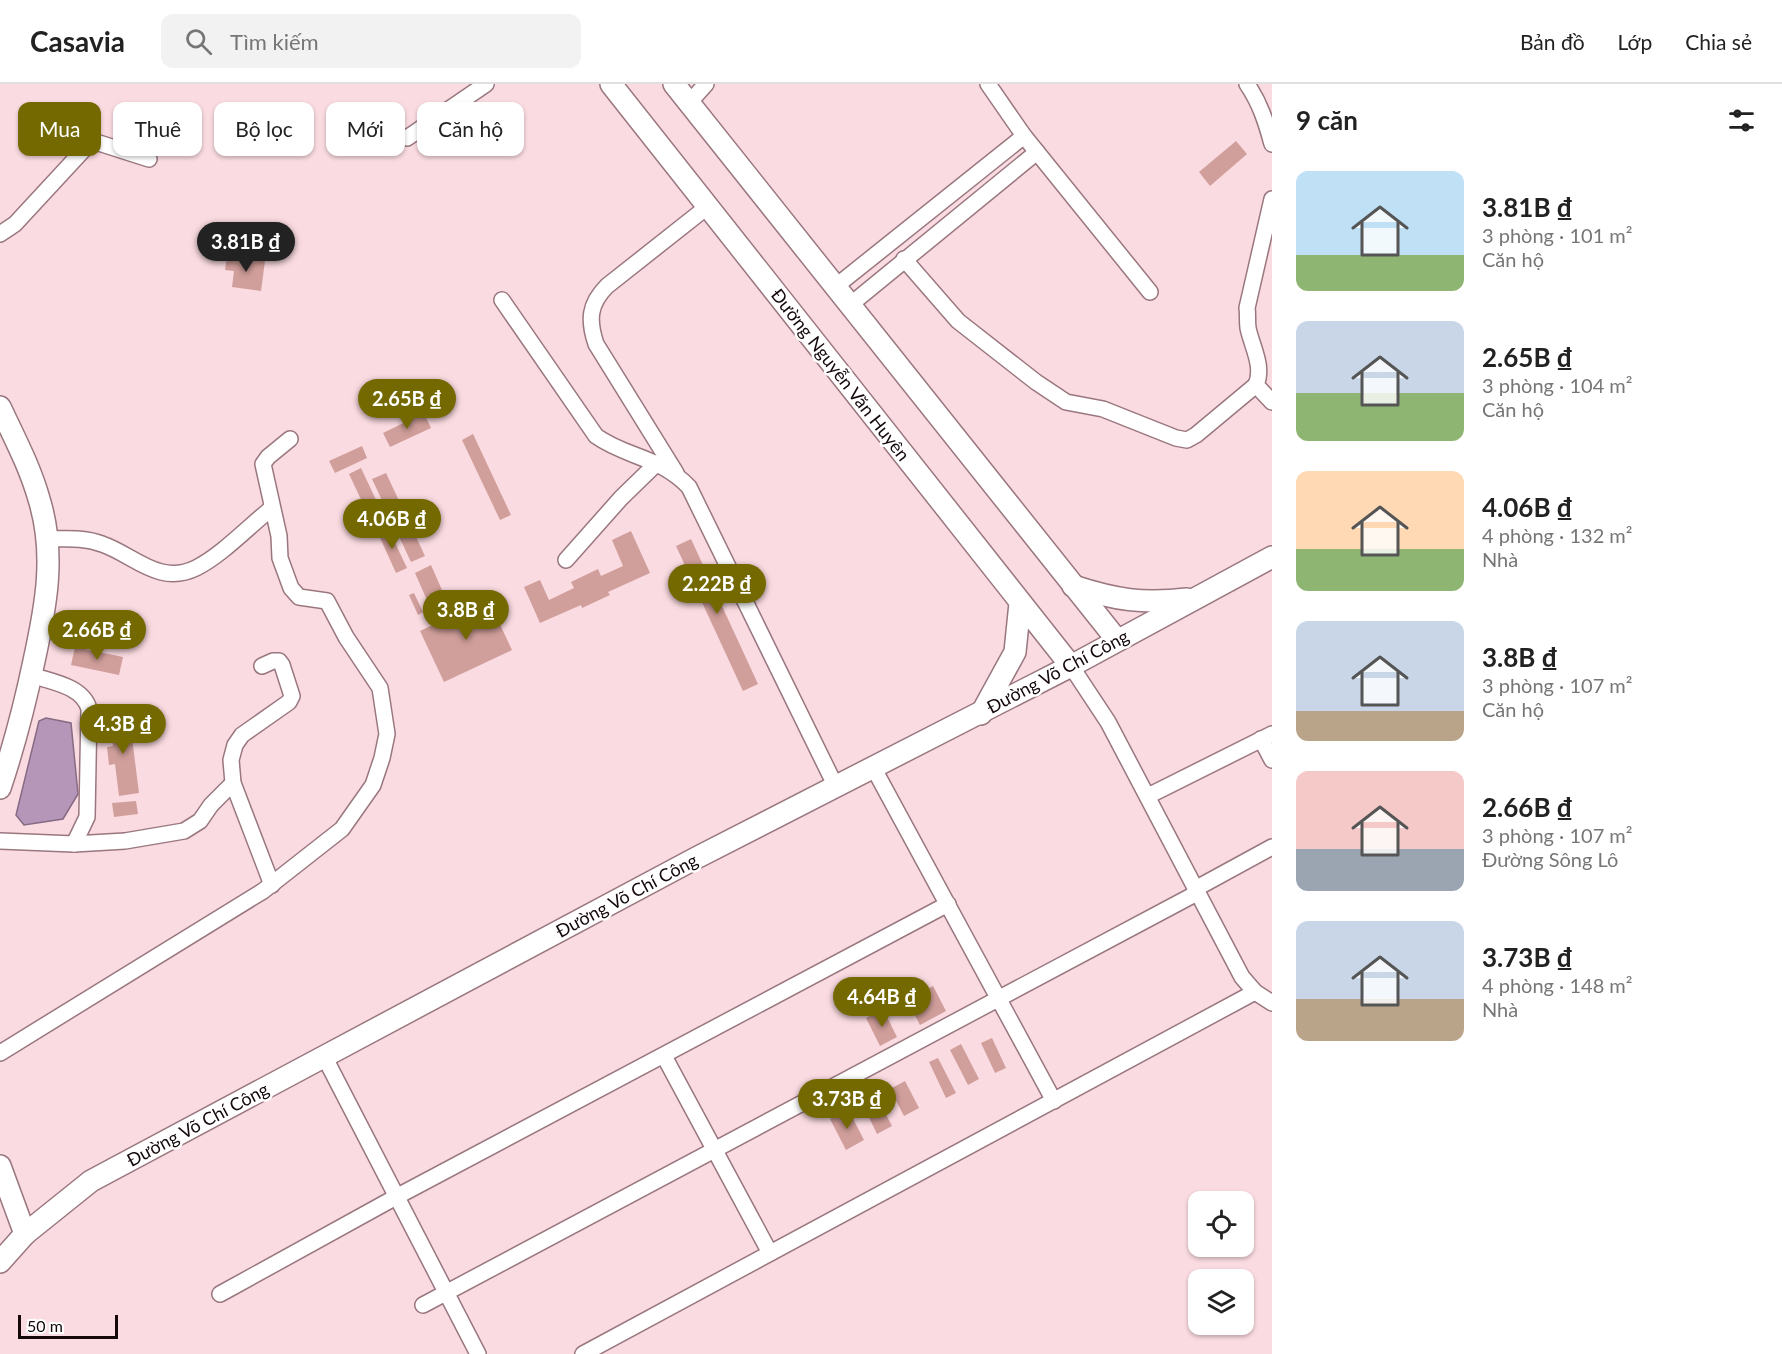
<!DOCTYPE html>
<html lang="vi">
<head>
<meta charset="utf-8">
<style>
  body { margin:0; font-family:Lato,sans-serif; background:#f2f2f2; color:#222; height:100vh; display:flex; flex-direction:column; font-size:22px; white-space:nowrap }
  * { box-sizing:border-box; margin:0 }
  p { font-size:20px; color:#767676 }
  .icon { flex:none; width:33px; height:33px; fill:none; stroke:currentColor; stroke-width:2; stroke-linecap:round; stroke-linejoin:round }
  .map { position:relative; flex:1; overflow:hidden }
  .details { display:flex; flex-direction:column; background:#fff; width:510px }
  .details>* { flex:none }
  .banner { position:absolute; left:18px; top:18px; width:570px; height:54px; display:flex; gap:12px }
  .fabs { position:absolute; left:1188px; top:1107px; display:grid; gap:12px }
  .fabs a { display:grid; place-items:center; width:66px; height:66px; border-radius:12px; background:#fff; box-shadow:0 2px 4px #0004; font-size:30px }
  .scale { position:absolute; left:18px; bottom:15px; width:100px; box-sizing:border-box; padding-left:6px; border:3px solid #14080b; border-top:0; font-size:16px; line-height:21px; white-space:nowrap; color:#14080b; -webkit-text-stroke:4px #fff; paint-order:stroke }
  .price { position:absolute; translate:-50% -51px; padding:0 14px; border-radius:21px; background:#746900; color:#fff; font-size:20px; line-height:39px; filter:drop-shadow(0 2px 3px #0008) }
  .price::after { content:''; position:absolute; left:50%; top:36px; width:18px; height:14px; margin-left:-9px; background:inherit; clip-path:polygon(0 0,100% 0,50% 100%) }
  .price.on { background:#222; color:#fff }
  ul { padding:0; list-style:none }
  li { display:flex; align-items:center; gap:18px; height:150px; padding:0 24px }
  li span { display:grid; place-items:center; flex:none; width:168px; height:120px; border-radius:12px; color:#555 }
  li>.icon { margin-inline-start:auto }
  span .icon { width:72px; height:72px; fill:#fffc; stroke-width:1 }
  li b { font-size:26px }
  h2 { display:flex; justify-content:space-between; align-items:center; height:72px; padding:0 24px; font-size:26px }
  .chip { padding:0 21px; border-radius:12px; background:#fff; box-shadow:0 2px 4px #0004; font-size:21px; line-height:54px }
  .chip.on { background:#746900; color:#fff }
  header { display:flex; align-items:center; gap:36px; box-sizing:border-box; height:84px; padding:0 30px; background:#fff; border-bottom:2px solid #e0e0e0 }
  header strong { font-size:28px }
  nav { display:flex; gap:33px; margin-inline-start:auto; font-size:21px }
  .search { width:420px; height:54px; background:#f2f2f2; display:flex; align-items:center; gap:15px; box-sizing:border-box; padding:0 21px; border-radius:12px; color:#767676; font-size:22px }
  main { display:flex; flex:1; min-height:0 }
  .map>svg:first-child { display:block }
  .water { fill:#b696b8; stroke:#856b84; stroke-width:1.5 }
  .building { fill:#d19f9b }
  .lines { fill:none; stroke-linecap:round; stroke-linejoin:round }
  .street-casing { stroke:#9a777f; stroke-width:18 }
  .secondary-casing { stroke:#9a777f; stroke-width:24 }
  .street { stroke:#fff; stroke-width:15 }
  .secondary { stroke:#fff; stroke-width:21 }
  .labels { text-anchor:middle; stroke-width:5; stroke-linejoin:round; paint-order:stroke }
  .street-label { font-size:18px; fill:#14080b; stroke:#fff }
</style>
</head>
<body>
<header>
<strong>Casavia</strong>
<div class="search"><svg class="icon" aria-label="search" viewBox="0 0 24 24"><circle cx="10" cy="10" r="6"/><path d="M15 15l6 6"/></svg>Tìm kiếm</div>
<nav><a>Bản đồ</a><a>Lớp</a><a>Chia sẻ</a></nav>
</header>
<main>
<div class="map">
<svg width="1272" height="1270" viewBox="0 0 1272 1270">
  <rect width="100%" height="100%" fill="#fadbe1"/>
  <path class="water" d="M46 634 71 639 78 710 63 735 24 741 16 731 39 637Z"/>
  <g class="building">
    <path d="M1236 57 1247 70 1210 102 1199 88Z"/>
    <path d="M227 172 265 177 261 207 232 203 234 187 225 186Z"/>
    <path d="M424 329 431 344 390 363 383 349Z"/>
    <path d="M473 350 511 431 500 436 462 356Z"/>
    <path d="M362 362 367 374 335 389 329 377Z"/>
    <path d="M361 384 386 437 374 443 349 390Z"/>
    <path d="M386 389 425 472 411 478 372 395Z"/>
    <path d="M387 442 407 484 396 489 377 447Z"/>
    <path d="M631 447 650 489 608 508 610 511 582 524 581 521 540 539 524 503 540 496 549 516 574 504 571 498 598 485 601 492 623 482 612 456Z"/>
    <path d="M691 455 758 600 743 607 676 462Z"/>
    <path d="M431 481 446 515 430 523 415 489Z"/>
    <path d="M414 509 423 528 418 531 409 511Z"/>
    <path d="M488 515 512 566 444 598 420 547Z"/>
    <path d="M75 563 123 573 119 591 71 581Z"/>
    <path d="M129 630 139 709 119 712 115 680 109 681 107 663 113 662 109 632Z"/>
    <path d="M136 717 138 730 114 733 112 719Z"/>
    <path d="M933 902 946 927 920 941 907 916Z"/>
    <path d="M883 925 897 953 880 962 866 934Z"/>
    <path d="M992 954 1006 984 995 989 981 959Z"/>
    <path d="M961 960 979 995 968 1001 950 966Z"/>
    <path d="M938 974 956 1009 946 1014 929 978Z"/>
    <path d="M905 997 919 1024 904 1032 890 1005Z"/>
    <path d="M869 1008 871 1013 876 1011 892 1042 877 1050 859 1013Z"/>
    <path d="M848 1025 864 1056 846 1066 830 1035Z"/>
  </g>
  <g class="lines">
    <defs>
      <g id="street">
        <path d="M988 0 1024 52 1150 208"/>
        <path d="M1247 0C1260 19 1266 38 1272 60"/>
        <path d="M689 19 706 0"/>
        <path d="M407 54 486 0"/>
        <path d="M1272 115 1247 224C1248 230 1247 237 1248 244 1252 263 1264 282 1256 301L1272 318"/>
        <path d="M0 150 15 140 89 60 99 59 149 75"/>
        <path d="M904 175 958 237 1036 298 1066 318 1103 325 1176 354 1187 356 1196 351 1256 301"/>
        <path d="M835 203 1024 52"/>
        <path d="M502 216 596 352C627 374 659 372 689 403L836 703"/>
        <path d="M850 221 1037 68"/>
        <path d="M676 389 596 260C588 236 589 220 607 202L707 123"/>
        <path d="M47 455C66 455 84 453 102 460 134 471 159 502 196 484 222 471 249 442 272 424"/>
        <path d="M566 476 621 414 657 379"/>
        <path d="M262 582 273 577H279L282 581 292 612 289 618 242 651 235 661 231 676 233 699 272 801"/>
        <path d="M1071 582 1108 638 1242 893 1255 908 1272 919"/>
        <path d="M1261 655 1272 676"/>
        <path d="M873 683 1054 1017"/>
        <path d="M1148 712 1272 650"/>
        <path d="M0 757 74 760 87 733 89 625C83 602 52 598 31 591"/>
        <path d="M74 760 125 757 184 747 200 737 211 721 233 699"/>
        <path d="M1195 805 1272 763"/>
        <path d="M0 969 263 807 342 745 373 701 382 674 387 650 380 604 346 553 327 517 299 513 291 504 280 474 279 452 263 380 268 373 290 355"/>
        <path d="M664 972 770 1169"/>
        <path d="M325 974 478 1270"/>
        <path d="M220 1210 396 1113 948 820"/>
        <path d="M423 1221 1197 809"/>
        <path d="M583 1270 1255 908"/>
      </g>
      <g id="secondary">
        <path d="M611 0 1071 582"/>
        <path d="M674 0 1117 556"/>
        <path d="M0 323C14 353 30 383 39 415 56 470 46 522 34 577 25 620 14 662 0 704"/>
        <path d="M1073 502C1116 516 1142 520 1187 515"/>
        <path d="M981 630 1015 568 1020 519"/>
        <path d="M0 1082 25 1150"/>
        <path d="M0 1178 25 1150 91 1097 698 773 1071 582 1272 473"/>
      </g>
    </defs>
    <use href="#street" class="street-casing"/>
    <use href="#secondary" class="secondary-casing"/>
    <use href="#street" class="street"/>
    <use href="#secondary" class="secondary"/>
  </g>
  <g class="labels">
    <g class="street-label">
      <text transform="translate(840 291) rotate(52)" y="6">Đường Nguyễn Văn Huyên</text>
      <text transform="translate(1058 588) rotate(-28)" y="6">Đường Võ Chí Công</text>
      <text transform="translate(627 812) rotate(-28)" y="6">Đường Võ Chí Công</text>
      <text transform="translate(198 1041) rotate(-28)" y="6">Đường Võ Chí Công</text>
    </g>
  </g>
</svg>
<div class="fabs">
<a><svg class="icon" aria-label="locate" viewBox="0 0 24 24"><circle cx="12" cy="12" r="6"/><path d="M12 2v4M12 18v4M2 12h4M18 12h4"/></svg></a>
<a><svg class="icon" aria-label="layers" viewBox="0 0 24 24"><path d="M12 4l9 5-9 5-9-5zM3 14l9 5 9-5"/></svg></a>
</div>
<div class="scale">50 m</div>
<b class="price on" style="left:246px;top:189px">3.81B ₫</b>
<b class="price" style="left:407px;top:346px">2.65B ₫</b>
<b class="price" style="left:392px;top:466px">4.06B ₫</b>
<b class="price" style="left:717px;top:531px">2.22B ₫</b>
<b class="price" style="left:466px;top:557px">3.8B ₫</b>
<b class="price" style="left:97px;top:577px">2.66B ₫</b>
<b class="price" style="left:123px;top:671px">4.3B ₫</b>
<b class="price" style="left:882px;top:944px">4.64B ₫</b>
<b class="price" style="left:847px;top:1046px">3.73B ₫</b>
<div class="banner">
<a class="chip on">Mua</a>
<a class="chip">Thuê</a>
<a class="chip">Bộ lọc</a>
<a class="chip">Mới</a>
<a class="chip">Căn hộ</a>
</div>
</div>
<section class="details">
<h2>9 căn<svg class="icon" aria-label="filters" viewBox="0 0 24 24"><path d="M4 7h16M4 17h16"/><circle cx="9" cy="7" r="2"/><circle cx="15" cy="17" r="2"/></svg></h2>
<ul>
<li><span style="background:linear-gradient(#bfe0f5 70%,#8fb573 0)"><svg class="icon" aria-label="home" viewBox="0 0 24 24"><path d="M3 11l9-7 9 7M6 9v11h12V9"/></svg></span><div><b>3.81B ₫</b><p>3 phòng · 101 m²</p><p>Căn hộ</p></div></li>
<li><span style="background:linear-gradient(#c9d6e8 60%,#8fb573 0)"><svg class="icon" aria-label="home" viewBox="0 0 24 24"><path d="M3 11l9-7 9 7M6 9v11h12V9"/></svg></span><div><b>2.65B ₫</b><p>3 phòng · 104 m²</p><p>Căn hộ</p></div></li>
<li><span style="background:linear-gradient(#ffd9b3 65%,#8fb573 0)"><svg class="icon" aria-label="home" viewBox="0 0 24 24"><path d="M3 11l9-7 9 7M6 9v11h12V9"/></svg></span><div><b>4.06B ₫</b><p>4 phòng · 132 m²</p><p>Nhà</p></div></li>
<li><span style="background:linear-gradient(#c9d6e8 75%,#b9a48a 0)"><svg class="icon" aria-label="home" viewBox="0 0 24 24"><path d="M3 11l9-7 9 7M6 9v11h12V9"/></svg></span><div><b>3.8B ₫</b><p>3 phòng · 107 m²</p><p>Căn hộ</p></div></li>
<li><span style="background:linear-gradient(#f6c9c9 65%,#9aa5b1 0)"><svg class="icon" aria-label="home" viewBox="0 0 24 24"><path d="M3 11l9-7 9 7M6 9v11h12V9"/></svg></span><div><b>2.66B ₫</b><p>3 phòng · 107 m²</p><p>Đường Sông Lô</p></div></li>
<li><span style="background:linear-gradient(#c9d6e8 65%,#b9a48a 0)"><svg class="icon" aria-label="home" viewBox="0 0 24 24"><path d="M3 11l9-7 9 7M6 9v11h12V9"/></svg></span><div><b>3.73B ₫</b><p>4 phòng · 148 m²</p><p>Nhà</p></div></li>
</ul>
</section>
</main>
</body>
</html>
